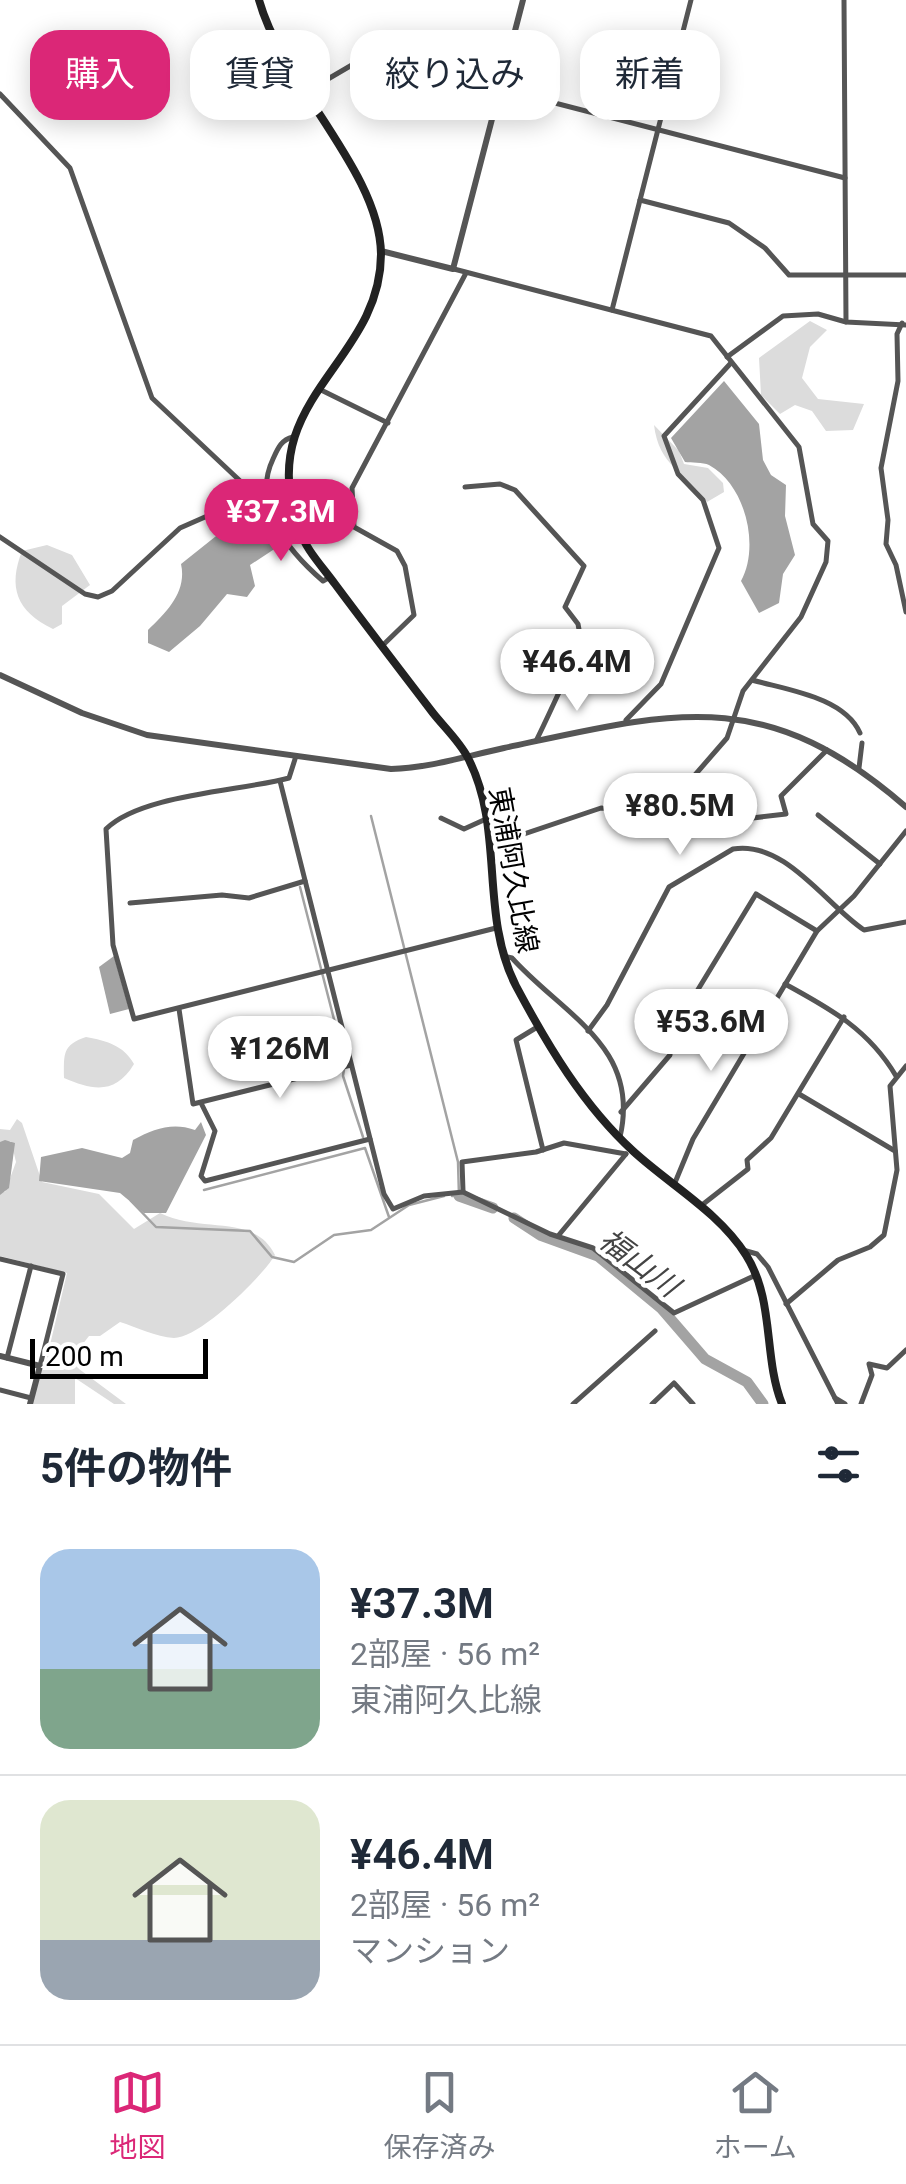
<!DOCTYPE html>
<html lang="ja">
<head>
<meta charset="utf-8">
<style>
  body { margin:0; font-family:Roboto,"Noto Sans JP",sans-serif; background:#f2f2f3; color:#1f2937; height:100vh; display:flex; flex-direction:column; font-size:38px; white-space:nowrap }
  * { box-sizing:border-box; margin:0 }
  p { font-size:32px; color:#747a83 }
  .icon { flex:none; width:55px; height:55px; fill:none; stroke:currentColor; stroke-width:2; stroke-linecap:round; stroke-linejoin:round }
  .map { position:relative; height:1404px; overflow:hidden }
  .drawer { display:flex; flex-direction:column; background:#fff; flex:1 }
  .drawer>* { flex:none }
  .banner { position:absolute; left:30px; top:30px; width:848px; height:90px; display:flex; gap:20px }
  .scale { position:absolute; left:30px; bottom:25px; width:178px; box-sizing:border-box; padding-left:10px; border:5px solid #000; border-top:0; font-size:28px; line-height:35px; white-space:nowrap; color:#000; -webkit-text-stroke:8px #fff; paint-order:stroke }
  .price { position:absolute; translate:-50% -85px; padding:0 22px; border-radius:35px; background:#fff; color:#222; font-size:32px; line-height:65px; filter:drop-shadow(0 2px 5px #0008) }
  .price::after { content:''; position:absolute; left:50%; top:60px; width:30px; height:22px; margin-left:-15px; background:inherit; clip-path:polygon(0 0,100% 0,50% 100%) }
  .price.current { background:#db2777; color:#fff }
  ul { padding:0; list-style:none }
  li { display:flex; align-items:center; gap:30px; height:250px; padding:0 40px }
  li+li { border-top:2px solid #e0e1e3 }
  li span { display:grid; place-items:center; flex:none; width:280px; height:200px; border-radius:30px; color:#555 }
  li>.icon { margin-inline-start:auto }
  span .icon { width:120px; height:120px; fill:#fffc; stroke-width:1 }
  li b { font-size:42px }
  h2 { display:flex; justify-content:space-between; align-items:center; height:120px; padding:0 40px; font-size:42px }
  .pill { padding:0 35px; border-radius:30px; background:#fff; box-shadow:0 5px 25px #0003; font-size:35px; line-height:90px }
  .pill.current { background:#db2777; color:#fff }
  .tab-bar { display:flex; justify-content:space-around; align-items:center; height:140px; border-top:2px solid #e0e1e3; background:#fff; font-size:28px; color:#747a83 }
  .tab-bar a { display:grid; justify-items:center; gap:5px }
  .tab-bar .current { color:#db2777 }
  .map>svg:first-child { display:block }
  .green { fill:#dcdcdc }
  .water { fill:#a3a3a3 }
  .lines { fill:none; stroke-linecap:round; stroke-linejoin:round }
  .stream { stroke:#a3a3a3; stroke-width:2.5 }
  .river { stroke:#a3a3a3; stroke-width:11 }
  .minor { stroke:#555; stroke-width:5 }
  .tertiary { stroke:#555; stroke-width:6 }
  .secondary { stroke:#222; stroke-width:8 }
  .labels { text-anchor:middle; stroke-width:9; stroke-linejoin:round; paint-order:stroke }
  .street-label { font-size:28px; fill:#000; stroke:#fff }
  .water-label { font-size:30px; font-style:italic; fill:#444; stroke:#fff }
</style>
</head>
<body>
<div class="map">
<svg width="906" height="1404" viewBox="0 0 906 1404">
  <rect width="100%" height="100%" fill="#fff"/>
  <g class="green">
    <path d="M810 321 827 330 810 347 802 378 818 399 864 404 853 430 826 431 812 411 795 405 780 414 761 395 759 358Z"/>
    <path d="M654 425 679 451 684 464 708 468 723 483 724 492 707 502C684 471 659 466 654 425Z"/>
    <path d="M47 545 72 555 90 585 62 606V624L53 629C16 611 8 587 22 551Z"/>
    <path d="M86 1037C107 1041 123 1045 134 1064 116 1094 94 1091 64 1078 64 1054 62 1045 86 1037Z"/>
    <path d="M17 1119 22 1123 42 1182 99 1194 134 1229 160 1213C203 1234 254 1213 275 1255 262 1277 200 1338 174 1338 156 1337 136 1327 120 1322L100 1336H89L82 1345 79 1369 126 1404H114L75 1378V1404H30L40 1366H45L67 1273 0 1256V1192H5L16 1162 11 1141 0 1144V1129L10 1130Z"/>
  </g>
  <g class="water">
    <path d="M724 381 759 424 763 460 771 475 786 485 785 516 795 555 783 574 779 603 759 613 741 581C760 547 746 485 709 465 703 462 691 463 685 462L671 438Z"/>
    <path d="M261 508 282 544 250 565 255 586 247 597 227 594 200 626 169 652 148 643V630C168 611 187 591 181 564L245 513Z"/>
    <path d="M114 956 129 1009 110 1014 99 967Z"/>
    <path d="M201 1122 206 1135 166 1213H144L120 1193 39 1181 41 1157 82 1148 122 1158 130 1153 133 1140C154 1129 172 1122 195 1130Z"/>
    <path d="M5 1140 15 1143 9 1188 0 1195V1142Z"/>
  </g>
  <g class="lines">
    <g class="stream">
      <path d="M371 816 458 1162 459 1196H452"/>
      <path d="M300 887 345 1062 343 1076 363 1137"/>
      <path d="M204 1190 365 1148 389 1217"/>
      <path d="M131 1201 156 1227 250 1231 272 1257 294 1262 334 1235 371 1230 409 1205 444 1196"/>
    </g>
    <g class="river">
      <path d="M459 1196 493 1208"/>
      <path d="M514 1218 540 1235 598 1256 661 1308 705 1359 747 1382 763 1404"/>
    </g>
    <g class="minor">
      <path d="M844 0 846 322"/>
      <path d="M304 93 369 55 845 178"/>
      <path d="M0 94 70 168 152 398 255 495H263"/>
      <path d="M640 200 729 223 765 248 789 275H906"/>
      <path d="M454 269 711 336 799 447 813 524 828 541 826 562 801 617 743 691 727 738 661 814"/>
      <path d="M612 310 691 0"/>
      <path d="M902 323 897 334 898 381 881 468 888 520 886 544 896 565 906 612"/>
      <path d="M727 357 783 316 818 314 846 322 906 325"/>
      <path d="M319 389 388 423"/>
      <path d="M293 437C281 440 278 448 273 459 251 505 288 551 323 581L330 577"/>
      <path d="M465 487 500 484 515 490 584 566 565 607 578 624 582 646C565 677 552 709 536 741"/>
      <path d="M0 537 85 594 98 597 112 591 180 528 255 495"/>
      <path d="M382 646 414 615 405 566 397 551 354 527 352 488 466 273"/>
      <path d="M752 680C787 690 844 697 860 733"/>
      <path d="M626 720 661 684 719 548 703 500 678 474 664 436 730 364"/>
      <path d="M296 756 289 778C242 791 141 794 106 829L113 945 134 1019 496 928"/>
      <path d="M859 768 862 743"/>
      <path d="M280 781 384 1194 393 1209 424 1196 463 1192 550 1234 593 1248 674 1313 756 1275"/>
      <path d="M818 815 880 864"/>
      <path d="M441 818 464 829 486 819"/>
      <path d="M491 845 601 808 727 821 786 814 781 796 827 750"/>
      <path d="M130 903 222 895 249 898 305 881"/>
      <path d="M504 956 512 958C563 1015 641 1046 620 1137"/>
      <path d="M785 984C831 1009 869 1030 896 1076"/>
      <path d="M179 1009 193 1104 351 1065"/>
      <path d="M539 1026 516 1040 543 1150"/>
      <path d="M588 1031 607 1005 669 887 733 849C785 840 826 905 864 930L906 922"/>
      <path d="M799 1094 895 1151"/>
      <path d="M201 1103 215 1131 201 1176 205 1181 370 1139"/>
      <path d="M621 1112 670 1055V1048L693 1018 688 1006 756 894 817 931"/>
      <path d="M674 1185 693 1139 817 931 854 896 906 831"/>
      <path d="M463 1191 462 1162 536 1152 564 1143 626 1154"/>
      <path d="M702 1205 748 1169 747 1160 771 1138 844 1017"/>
      <path d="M558 1236 626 1154"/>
      <path d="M743 1250 757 1254 768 1267 838 1404"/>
      <path d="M0 1259 63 1274 40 1366"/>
      <path d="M786 1304 838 1260 870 1247 884 1235 897 1170 890 1086 906 1066"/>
      <path d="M7 1358 31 1266"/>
      <path d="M0 1390 31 1398"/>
      <path d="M835 1398 845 1404"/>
      <path d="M573 1404 655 1331"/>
      <path d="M652 1404 674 1383 693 1404"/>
      <path d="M861 1404 872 1375 869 1364 887 1368 906 1350"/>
    </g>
    <g class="tertiary">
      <path d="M381 251 453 269 523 0"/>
      <path d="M0 675 82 713 147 735 391 769C429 768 467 756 504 748 672 712 764 683 906 807"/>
      <path d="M0 1356 40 1366 30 1404"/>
    </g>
    <path class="secondary" d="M259 0C283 86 380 171 381 254 381 364 252 399 299 529 306 550 322 566 335 584 367 627 400 670 433 713 444 727 460 742 468 758 505 829 479 914 516 986 548 1046 583 1105 633 1151 670 1185 719 1212 746 1255 775 1301 763 1356 782 1404"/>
  </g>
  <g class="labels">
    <g class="street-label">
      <text transform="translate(514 870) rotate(80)" y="10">東浦阿久比線</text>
    </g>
    <g class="water-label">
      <text transform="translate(639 1263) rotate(37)" y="10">福山川</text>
    </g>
  </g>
</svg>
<div class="scale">200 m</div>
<b class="price current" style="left:281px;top:564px">¥37.3M</b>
<b class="price" style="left:577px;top:714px">¥46.4M</b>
<b class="price" style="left:680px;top:858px">¥80.5M</b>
<b class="price" style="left:711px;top:1074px">¥53.6M</b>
<b class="price" style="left:280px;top:1101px">¥126M</b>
<div class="banner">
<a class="pill current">購入</a>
<a class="pill">賃貸</a>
<a class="pill">絞り込み</a>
<a class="pill">新着</a>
</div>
</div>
<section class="drawer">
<h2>5件の物件<svg class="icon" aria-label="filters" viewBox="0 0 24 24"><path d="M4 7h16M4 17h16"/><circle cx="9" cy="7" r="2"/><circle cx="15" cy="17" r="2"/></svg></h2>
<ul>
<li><span style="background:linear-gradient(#a9c7e8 60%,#7fa58c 0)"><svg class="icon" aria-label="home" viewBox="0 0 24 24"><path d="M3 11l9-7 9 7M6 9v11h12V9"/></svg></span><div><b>¥37.3M</b><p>2部屋 · 56 m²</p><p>東浦阿久比線</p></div></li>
<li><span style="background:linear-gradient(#dfe7d0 70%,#9aa5b1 0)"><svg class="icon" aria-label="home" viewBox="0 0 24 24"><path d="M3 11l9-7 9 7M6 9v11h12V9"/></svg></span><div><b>¥46.4M</b><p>2部屋 · 56 m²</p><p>マンション</p></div></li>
</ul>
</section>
<nav class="tab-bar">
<a class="current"><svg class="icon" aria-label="map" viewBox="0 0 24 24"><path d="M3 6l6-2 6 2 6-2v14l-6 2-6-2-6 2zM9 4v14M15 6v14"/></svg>地図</a>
<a><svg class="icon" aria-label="saved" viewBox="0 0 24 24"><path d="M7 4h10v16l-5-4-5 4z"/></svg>保存済み</a>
<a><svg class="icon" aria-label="home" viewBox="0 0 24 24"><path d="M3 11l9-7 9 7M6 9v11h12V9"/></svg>ホーム</a>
</nav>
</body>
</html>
